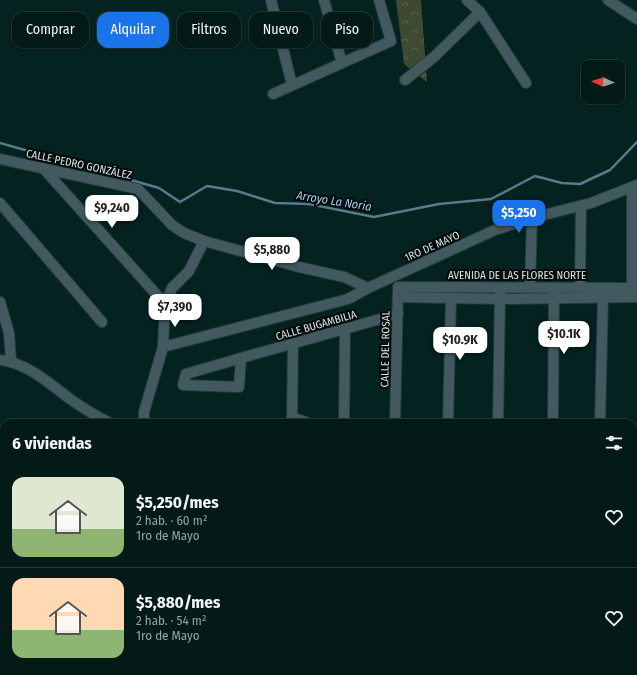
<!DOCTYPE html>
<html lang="es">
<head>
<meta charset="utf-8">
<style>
  body { margin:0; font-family:"Fira Sans Condensed",sans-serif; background:#112724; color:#f1f3f6; height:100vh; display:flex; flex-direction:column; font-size:15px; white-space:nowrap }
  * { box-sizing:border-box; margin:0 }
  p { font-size:13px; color:#97a1a1 }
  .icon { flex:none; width:22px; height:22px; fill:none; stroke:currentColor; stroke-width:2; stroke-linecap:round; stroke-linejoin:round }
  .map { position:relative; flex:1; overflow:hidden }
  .details { position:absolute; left:0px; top:419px; width:637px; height:256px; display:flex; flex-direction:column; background:#031a17; border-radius:12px 12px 0 0; box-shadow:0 1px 3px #0004,0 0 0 1px #243836 }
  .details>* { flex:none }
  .guide { position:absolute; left:12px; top:12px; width:400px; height:36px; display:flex; gap:8px }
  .needle { width:26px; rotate:273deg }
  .fabs { position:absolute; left:581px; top:60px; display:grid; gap:8px }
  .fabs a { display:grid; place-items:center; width:44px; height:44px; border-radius:8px; background:#031a17; box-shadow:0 1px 3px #0004,0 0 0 1px #243836; font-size:20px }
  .price { position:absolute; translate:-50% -34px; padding:0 9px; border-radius:8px; background:#fff; color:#222; font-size:13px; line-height:26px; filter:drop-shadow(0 1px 2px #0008) }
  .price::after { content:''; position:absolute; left:50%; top:24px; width:12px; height:9px; margin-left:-6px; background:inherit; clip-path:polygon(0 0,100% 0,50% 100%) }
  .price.selected { background:#1a73e8; color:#fff }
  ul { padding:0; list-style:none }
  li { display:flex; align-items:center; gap:12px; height:100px; padding:0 12px }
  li+li { border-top:1px solid #243836 }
  li span { display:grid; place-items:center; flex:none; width:112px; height:80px; border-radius:12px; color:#555 }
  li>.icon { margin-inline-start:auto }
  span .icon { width:48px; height:48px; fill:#fffc; stroke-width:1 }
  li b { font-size:17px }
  h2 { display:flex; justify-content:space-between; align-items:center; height:48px; padding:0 12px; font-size:17px }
  .pill { padding:0 14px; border-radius:12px; background:#031a17; box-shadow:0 1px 3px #0004,0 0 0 1px #243836; font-size:14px; line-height:36px }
  .pill.selected { background:#1a73e8; color:#fff }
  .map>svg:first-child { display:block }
  .forest { fill:url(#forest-crowns) }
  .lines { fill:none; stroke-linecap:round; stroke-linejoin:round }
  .stream { stroke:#587a8c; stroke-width:2.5 }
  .minor-casing { stroke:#223e3b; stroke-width:12 }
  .minor { stroke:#425a5f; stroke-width:10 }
  .labels { text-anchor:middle; stroke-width:4; stroke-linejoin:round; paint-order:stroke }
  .street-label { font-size:11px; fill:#d7e7e4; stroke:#010908 }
  .water-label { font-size:12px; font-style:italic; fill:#9fd3fa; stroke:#010908 }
</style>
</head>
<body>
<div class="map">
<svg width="637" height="675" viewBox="0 0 637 675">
  <defs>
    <pattern id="forest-crowns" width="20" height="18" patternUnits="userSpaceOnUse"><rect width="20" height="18" fill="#3d4930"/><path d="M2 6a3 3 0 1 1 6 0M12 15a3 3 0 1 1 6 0" fill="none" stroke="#58634e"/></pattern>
  </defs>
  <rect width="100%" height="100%" fill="#04221f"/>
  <path class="forest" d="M396 0H421L427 82 404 64Z"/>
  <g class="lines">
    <path class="stream" d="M0 143 159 188 180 202 207 186 237 191 275 203 309 204 374 217 439 204 491 199 535 176 562 183 580 184 610 170 637 142"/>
    <defs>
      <g id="minor">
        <path d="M271 0 292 85"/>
        <path d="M324 0 342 63"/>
        <path d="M467 0 480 12 526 83"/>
        <path d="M608 0 637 19"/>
        <path d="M405 80 434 57 480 12"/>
        <path d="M273 94 391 41 379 0"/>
        <path d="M0 159 138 189 172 225 184 233 204 241 299 267 344 277 368 288"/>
        <path d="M43 168 165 304"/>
        <path d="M632 187V287"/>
        <path d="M0 203 102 322"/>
        <path d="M398 287 637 288"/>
        <path d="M530 287 532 218"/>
        <path d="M580 287 581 206"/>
        <path d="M398 297 500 299 637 297"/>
        <path d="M0 302 9 333 11 361"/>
        <path d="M293 344 292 417 308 423"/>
        <path d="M163 347 348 299 368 288 495 230 532 218 591 203 637 185"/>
        <path d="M241 358 398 314"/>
        <path d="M241 358 239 387 183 385 186 374Z"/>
        <path d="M0 360C27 363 49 383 70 399 83 408 96 416 110 423"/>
        <path d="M146 423 144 420V412L163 347 165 304 172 288 189 271 204 241"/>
        <path d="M344 423 345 329"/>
        <path d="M395 423 398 291"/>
        <path d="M448 423 451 298"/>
        <path d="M498 423 500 293"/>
        <path d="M553 423 554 291"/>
        <path d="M600 423 603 296"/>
        <path d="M633 459 637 457"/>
        <path d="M0 465 4 477"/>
        <path d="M0 585 4 573"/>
        <path d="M127 671 138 673"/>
        <path d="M577 671 581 675"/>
        <path d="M293 675 294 671"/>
        <path d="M353 675V671"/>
      </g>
    </defs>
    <use href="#minor" class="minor-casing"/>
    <use href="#minor" class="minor"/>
  </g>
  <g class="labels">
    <g class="street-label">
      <text transform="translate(79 164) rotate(12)" y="4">CALLE PEDRO GONZÁLEZ</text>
      <text transform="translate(432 246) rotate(-24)" y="4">1RO DE MAYO</text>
      <text x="517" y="279">AVENIDA DE LAS FLORES NORTE</text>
      <text transform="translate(316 325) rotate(-16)" y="4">CALLE BUGAMBILIA</text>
      <text transform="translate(385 349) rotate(-89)" y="4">CALLE DEL ROSAL</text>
    </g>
    <g class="water-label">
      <text transform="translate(334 201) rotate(9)" y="4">Arroyo La Noria</text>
    </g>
  </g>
</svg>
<div class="fabs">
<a><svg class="needle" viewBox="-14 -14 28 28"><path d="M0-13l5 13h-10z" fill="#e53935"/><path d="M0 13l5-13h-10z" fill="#97a1a1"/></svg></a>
</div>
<b class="price" style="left:112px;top:229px">$9,240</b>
<b class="price selected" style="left:519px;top:234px">$5,250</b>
<b class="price" style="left:272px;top:271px">$5,880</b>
<b class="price" style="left:175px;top:328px">$7,390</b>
<b class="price" style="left:564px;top:355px">$10.1K</b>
<b class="price" style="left:460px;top:361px">$10.9K</b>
<div class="guide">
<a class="pill">Comprar</a>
<a class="pill selected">Alquilar</a>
<a class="pill">Filtros</a>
<a class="pill">Nuevo</a>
<a class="pill">Piso</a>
</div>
<section class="details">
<h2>6 viviendas<svg class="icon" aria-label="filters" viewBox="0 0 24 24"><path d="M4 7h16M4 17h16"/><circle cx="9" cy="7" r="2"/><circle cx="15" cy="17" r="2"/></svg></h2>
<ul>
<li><span style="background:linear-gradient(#dfe7d0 65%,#8fb573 0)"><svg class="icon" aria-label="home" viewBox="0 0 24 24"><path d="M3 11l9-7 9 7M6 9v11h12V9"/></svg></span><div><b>$5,250/mes</b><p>2 hab. · 60 m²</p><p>1ro de Mayo</p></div><svg class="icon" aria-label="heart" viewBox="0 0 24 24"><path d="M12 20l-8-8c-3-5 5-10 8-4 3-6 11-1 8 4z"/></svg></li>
<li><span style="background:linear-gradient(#ffd9b3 65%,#8fb573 0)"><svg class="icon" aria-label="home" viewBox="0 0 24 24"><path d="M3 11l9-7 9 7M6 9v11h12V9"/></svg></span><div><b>$5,880/mes</b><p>2 hab. · 54 m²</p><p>1ro de Mayo</p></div><svg class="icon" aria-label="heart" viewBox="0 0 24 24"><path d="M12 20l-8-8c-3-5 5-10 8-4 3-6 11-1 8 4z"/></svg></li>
</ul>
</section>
</div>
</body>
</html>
